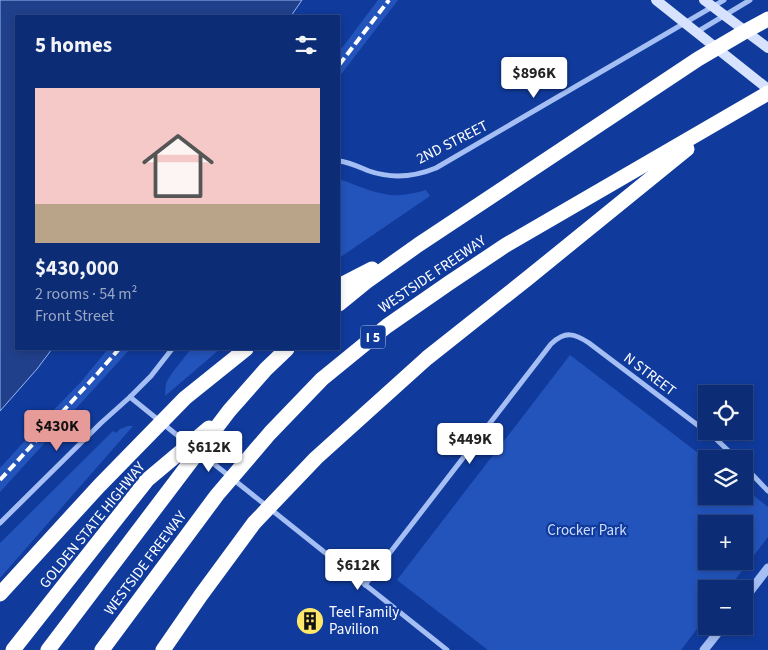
<!DOCTYPE html>
<html lang="en">
<head>
<meta charset="utf-8">
<style>
  body { margin:0; font-family:"Source Sans 3",sans-serif; background:#1a387e; color:#f1f3f6; height:100vh; display:flex; flex-direction:column; font-size:19px; white-space:nowrap }
  * { box-sizing:border-box; margin:0 }
  p { font-size:16px; color:#9aa7c5 }
  .icon { flex:none; width:28px; height:28px; fill:none; stroke:currentColor; stroke-width:2; stroke-linecap:round; stroke-linejoin:round }
  .map { position:relative; flex:1; overflow:hidden }
  .details { position:absolute; left:15px; top:15px; width:325px; height:335px; display:flex; flex-direction:column; background:#0c2c76; border-radius:0px; box-shadow:0 2px 8px #0003,0 0 0 1px #2c4888 }
  .details>* { flex:none }
  .buttons { position:absolute; left:698px; top:385px; display:grid; gap:10px }
  .buttons a { display:grid; place-items:center; width:55px; height:55px; border-radius:0px; background:#0c2c76; box-shadow:0 2px 8px #0003,0 0 0 1px #2c4888; font-size:25px }
  .price { position:absolute; translate:-50% -42px; padding:0 11px; border-radius:5px; background:#fff; color:#222; font-size:16px; line-height:32px; filter:drop-shadow(0 1px 2px #0008) }
  .price::after { content:''; position:absolute; left:50%; top:30px; width:15px; height:11px; margin-left:-8px; background:inherit; clip-path:polygon(0 0,100% 0,50% 100%) }
  .price.on { background:#e69b98; color:#111 }
  ul { padding:0; list-style:none }
  li { display:grid; align-content:center; gap:10px; height:265px; padding:0 20px }
  li+li { border-top:1px solid #2c4888 }
  li span { display:grid; place-items:center; height:155px; border-radius:0px; color:#555 }
  li>.icon { margin-inline-start:auto }
  span .icon { width:90px; height:90px; fill:#fffc; stroke-width:1 }
  li b { font-size:21px }
  h2 { display:flex; justify-content:space-between; align-items:center; height:60px; padding:0 20px; font-size:21px }
  .map>svg:first-child { display:block }
  .green { fill:#2354bc; fill-rule:evenodd }
  .water { fill:#21408b; stroke:#97b7f8 }
  .lines { fill:none; stroke-linecap:round; stroke-linejoin:round }
  .minor { stroke:#a5bff5; stroke-width:5 }
  .tertiary { stroke:#a5bff5; stroke-width:9 }
  .secondary { stroke:#d6e2fe; stroke-width:10 }
  .motorway { stroke:#fff; stroke-width:15 }
  .rail { stroke:#fff; stroke-width:4; stroke-dasharray:9 4; stroke-linecap:butt }
  .labels { text-anchor:middle; stroke-width:4.5; stroke-linejoin:round; paint-order:stroke }
  .shield { fill:#103b9d; stroke:#b7c4e2; stroke-width:1 }
  .shield-label { font-size:14px; font-weight:bold; fill:#fff }
  .street-label { font-size:15px; fill:#fff; stroke:#103b9d }
  .park-label { font-size:15px; fill:#cedefe; stroke:#103b9d }
  .poi-label { font-size:15px; fill:#fff; stroke:#103b9d; text-anchor:start }
</style>
</head>
<body>
<div class="map">
<svg width="768" height="650" viewBox="0 0 768 650">
  <rect width="100%" height="100%" fill="#103b9d"/>
  <g class="green">
    <path d="M378 0H398L339 77V52Z"/>
    <path d="M339 179C356 185 373 193 391 195 403 196 415 193 426 190L430 196 339 258Z"/>
    <path d="M108 349H130L0 492V468L42 422 80 383Z"/>
    <path d="M191 349H220L165 396 166 383 172 373Z"/>
    <path d="M570 355 706 459V496H744V488L768 507V537L728 589H706V617L681 650H488L397 580ZM706 524H744V561H706Z"/>
    <path d="M128 426H133L0 578V543L113 431 116 433 120 429Z"/>
  </g>
  <path class="water" d="M0 0H302L291 16H16V349H52L37 369 0 411Z"/>
  <g class="lines">
    <g class="minor">
      <path d="M697 32 750 0"/>
      <path d="M339 161C349 162 359 167 369 171 392 179 414 177 436 168L724 0"/>
      <path d="M130 397 188 444"/>
      <path d="M199 452 447 650"/>
      <path d="M744 466 768 491"/>
      <path d="M0 523 101 423 130 397 151 376 172 349"/>
      <path d="M365 585 551 344C565 331 574 333 589 343L716 439 737 459"/>
    </g>
    <g class="tertiary">
      <path d="M744 599 768 568"/>
      <path d="M704 650 723 626"/>
    </g>
    <g class="secondary">
      <path d="M656 0 768 89"/>
      <path d="M704 0 768 48"/>
    </g>
    <g class="motorway">
      <path d="M339 286 372 269"/>
      <path d="M339 304 366 282 418 245 698 59 744 32 768 19"/>
      <path d="M0 594 99 486 185 398 246 349"/>
      <path d="M13 650 147 480 209 428"/>
      <path d="M48 650 229 411 266 369 287 349"/>
      <path d="M102 650 217 495 270 433 322 379 387 326 449 283 506 245 768 93"/>
      <path d="M163 650 201 595 254 523 316 458 427 358 528 278 687 149"/>
    </g>
    <g class="rail">
      <path d="M339 65 389 0"/>
      <path d="M0 480 98 373 119 349"/>
    </g>
  </g>
  <defs>
    <symbol id="building-disc" viewBox="-11 -11 22 22"><circle r="9.5" fill="#ffe769" stroke="#103b9d"/><path d="M-4-6H4V6H1V3H-1V6H-4ZM-2.5-4.3h1.7v1.8h-1.7ZM.8-4.3h1.7v1.8H.8ZM-2.5-1h1.7V.8h-1.7ZM.8-1h1.7V.8H.8Z" fill="#111"/></symbol>
  </defs>
  <g fill-rule="evenodd">
    <use href="#building-disc" x="294" y="605" width="32" height="32"/>
  </g>
  <g class="labels">
    <rect class="shield" x="360.5" y="325.5" width="25" height="23" rx="4"/>
    <g class="shield-label">
      <text x="373" y="342">I 5</text>
    </g>
    <g class="street-label">
      <text transform="translate(452 142) rotate(-27)" y="5">2ND STREET</text>
      <text transform="translate(432 274) rotate(-34)" y="5">WESTSIDE FREEWAY</text>
      <text transform="translate(650 374) rotate(37)" y="5">N STREET</text>
      <text transform="translate(92 525) rotate(-51)" y="5">GOLDEN STATE HIGHWAY</text>
      <text transform="translate(145 563) rotate(-53)" y="5">WESTSIDE FREEWAY</text>
    </g>
    <g class="park-label">
      <text x="587" y="535">Crocker Park</text>
    </g>
    <g class="poi-label">
      <text x="329" y="617">Teel Family<tspan x="329" dy="17">Pavilion</tspan></text>
    </g>
  </g>
</svg>
<div class="buttons">
<a><svg class="icon" aria-label="locate" viewBox="0 0 24 24"><circle cx="12" cy="12" r="6"/><path d="M12 2v4M12 18v4M2 12h4M18 12h4"/></svg></a>
<a><svg class="icon" aria-label="layers" viewBox="0 0 24 24"><path d="M12 4l9 5-9 5-9-5zM3 14l9 5 9-5"/></svg></a>
<a>+</a>
<a>−</a>
</div>
<b class="price" style="left:534px;top:99px">$896K</b>
<b class="price on" style="left:57px;top:452px">$430K</b>
<b class="price" style="left:470px;top:465px">$449K</b>
<b class="price" style="left:209px;top:473px">$612K</b>
<b class="price" style="left:358px;top:591px">$612K</b>
<section class="details">
<h2>5 homes<svg class="icon" aria-label="filters" viewBox="0 0 24 24"><path d="M4 7h16M4 17h16"/><circle cx="9" cy="7" r="2"/><circle cx="15" cy="17" r="2"/></svg></h2>
<ul>
<li><span style="background:linear-gradient(#f6c9c9 75%,#b9a48a 0)"><svg class="icon" aria-label="home" viewBox="0 0 24 24"><path d="M3 11l9-7 9 7M6 9v11h12V9"/></svg></span><div><b>$430,000</b><p>2 rooms · 54 m²</p><p>Front Street</p></div></li>
</ul>
</section>
</div>
</body>
</html>
